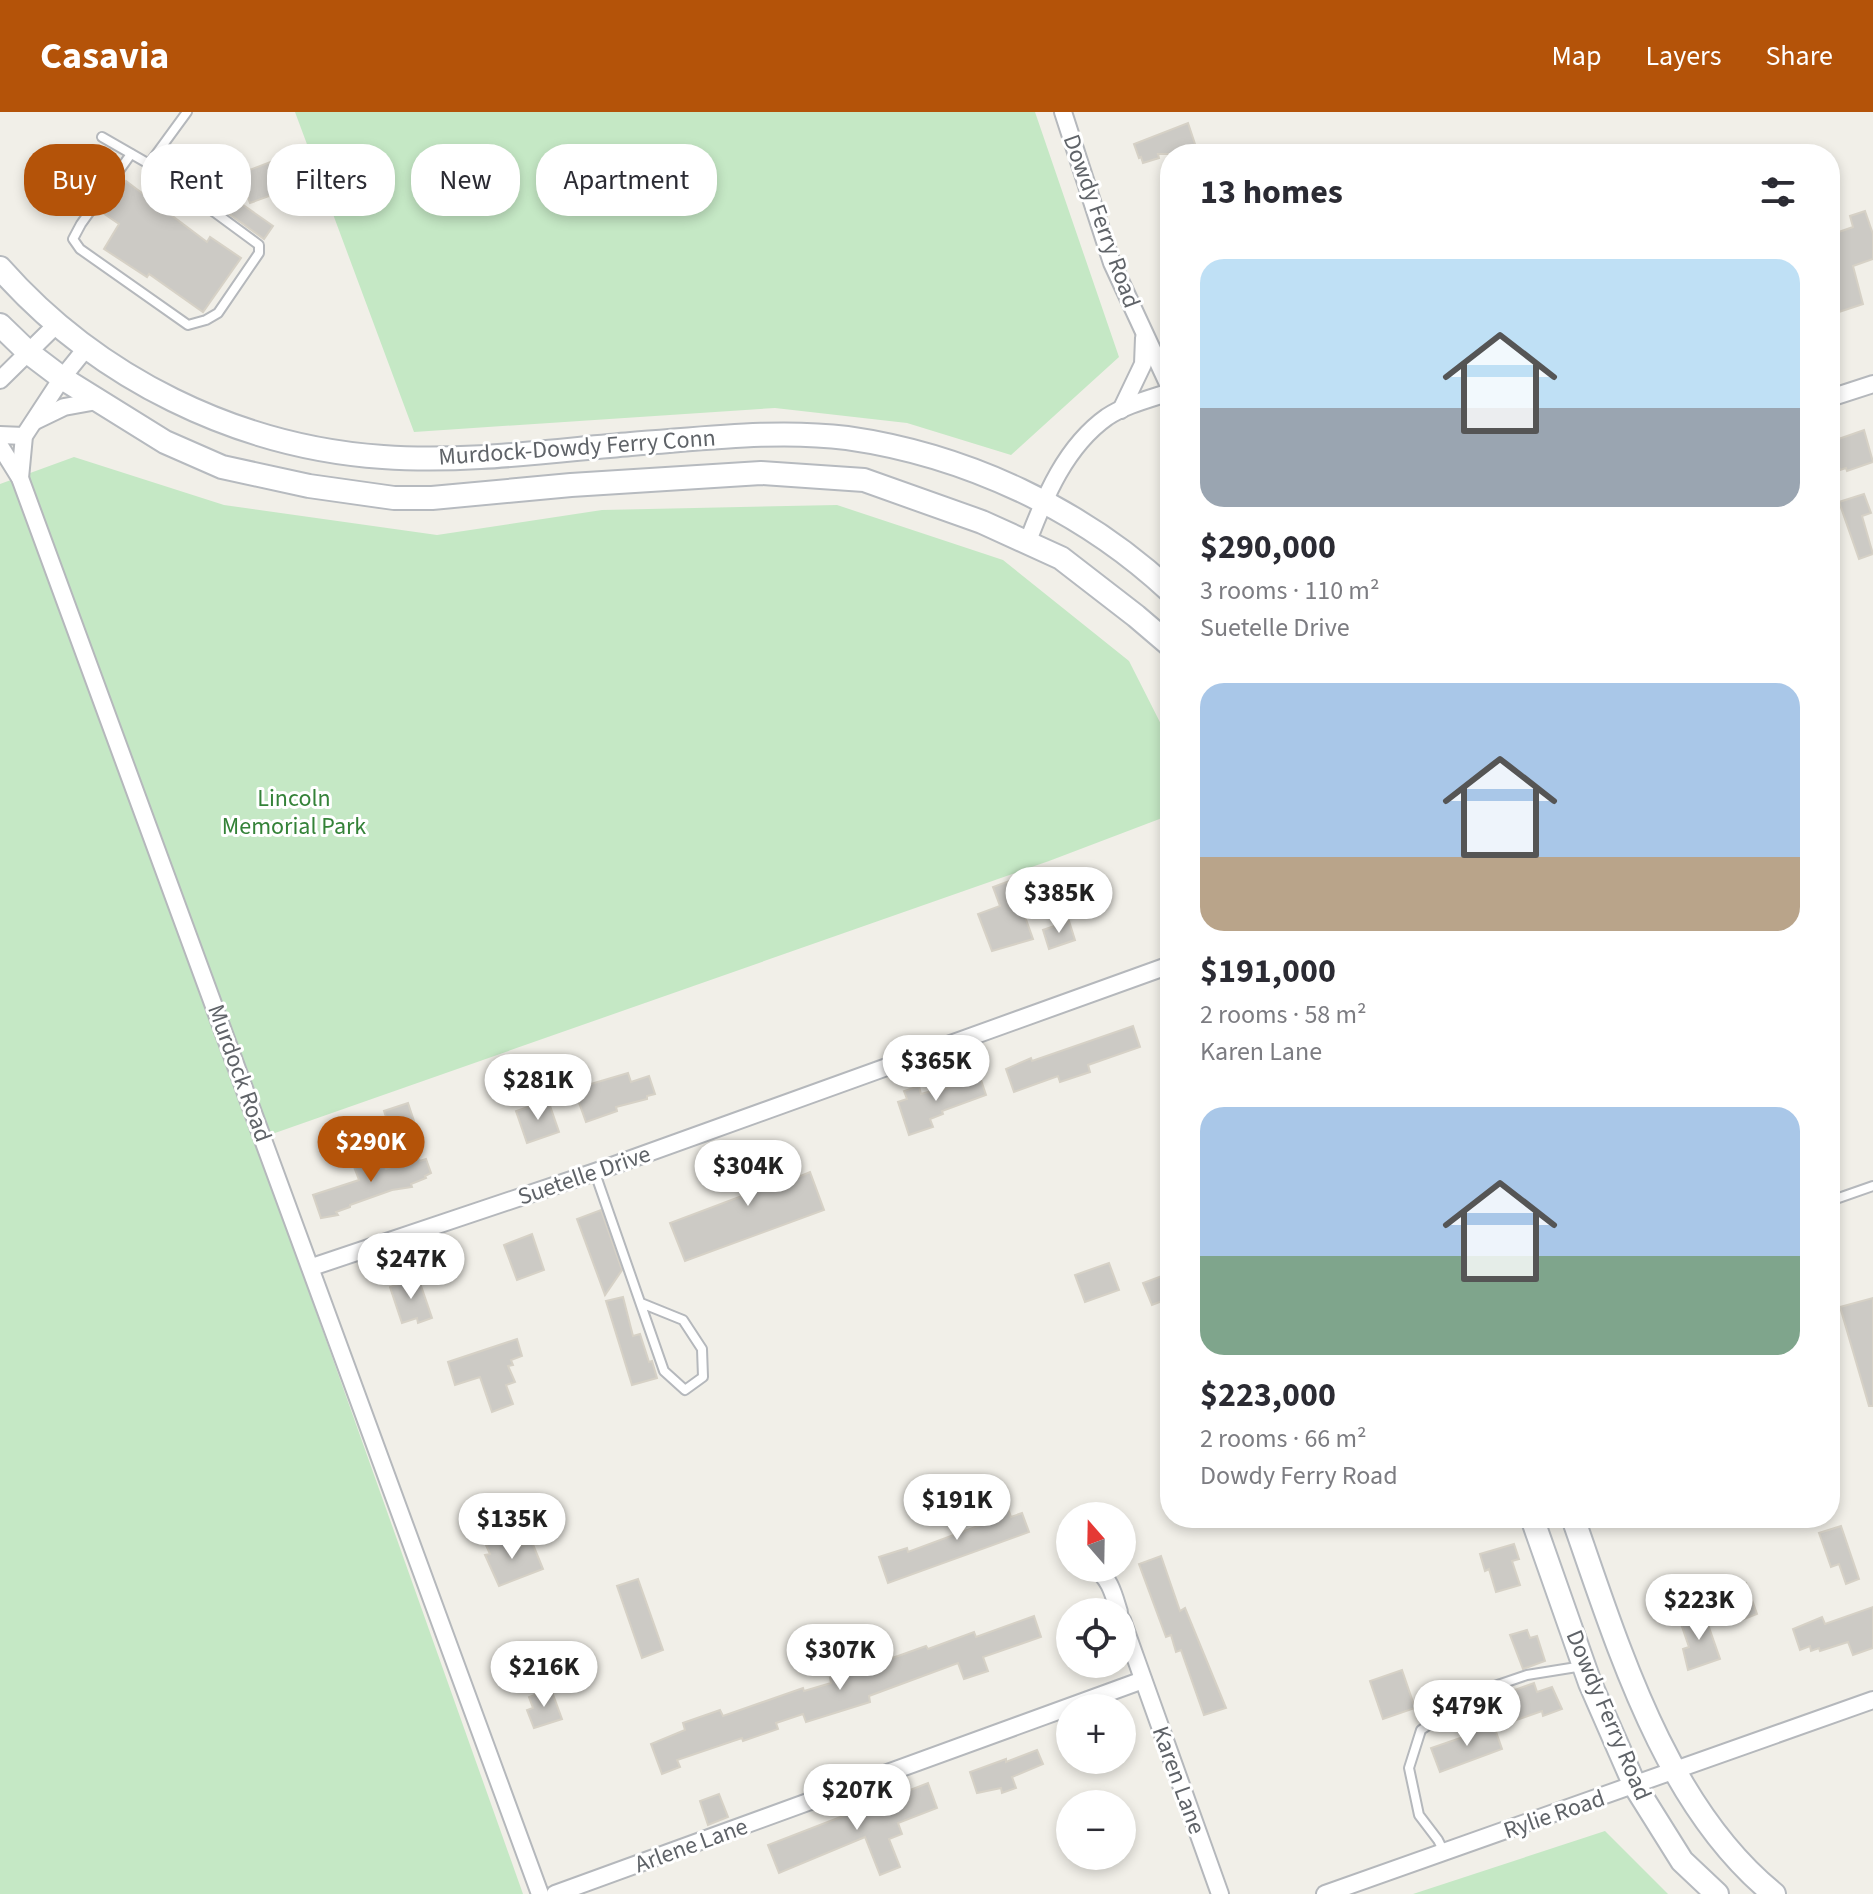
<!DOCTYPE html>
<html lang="en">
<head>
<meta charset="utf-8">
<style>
  body { margin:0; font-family:"Source Sans 3",sans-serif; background:#f7f7f7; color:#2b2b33; height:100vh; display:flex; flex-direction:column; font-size:30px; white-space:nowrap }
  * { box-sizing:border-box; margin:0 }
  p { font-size:26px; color:#7c7c81 }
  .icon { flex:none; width:44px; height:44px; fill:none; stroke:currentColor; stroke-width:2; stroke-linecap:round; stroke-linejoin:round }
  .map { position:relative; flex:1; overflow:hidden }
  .drawer { position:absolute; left:1160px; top:32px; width:680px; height:1384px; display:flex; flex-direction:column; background:#fff; border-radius:32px; box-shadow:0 4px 12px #0003 }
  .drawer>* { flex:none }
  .top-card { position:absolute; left:24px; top:32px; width:760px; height:72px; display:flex; gap:16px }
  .needle { width:52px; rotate:340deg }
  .tools { position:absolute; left:1056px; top:1390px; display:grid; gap:16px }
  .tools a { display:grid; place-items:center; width:80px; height:80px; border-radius:50%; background:#fff; box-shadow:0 4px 12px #0003; font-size:40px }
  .price { position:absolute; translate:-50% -68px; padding:0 18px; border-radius:28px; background:#fff; color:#222; font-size:26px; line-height:52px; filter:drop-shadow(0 2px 4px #0008) }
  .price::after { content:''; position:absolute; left:50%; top:48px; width:24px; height:18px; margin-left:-12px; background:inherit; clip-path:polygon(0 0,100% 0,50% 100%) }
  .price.on { background:#b45309; color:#fff }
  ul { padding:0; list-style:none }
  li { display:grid; align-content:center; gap:16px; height:424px; padding:0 40px }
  li span { display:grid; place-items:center; height:248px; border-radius:24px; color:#555 }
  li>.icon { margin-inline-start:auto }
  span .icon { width:144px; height:144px; fill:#fffc; stroke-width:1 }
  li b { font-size:34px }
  h2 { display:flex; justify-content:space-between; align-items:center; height:96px; padding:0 40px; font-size:34px }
  .tag { padding:0 28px; border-radius:32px; background:#fff; box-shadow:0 4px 12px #0003; font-size:28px; line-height:72px }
  .tag.on { background:#b45309; color:#fff }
  header { display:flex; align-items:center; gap:48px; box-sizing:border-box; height:112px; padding:0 40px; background:#b45309; color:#fff }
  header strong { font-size:38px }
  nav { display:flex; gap:44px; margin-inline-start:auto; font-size:28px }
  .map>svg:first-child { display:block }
  .green { fill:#c5e8c5 }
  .building { fill:#cccac5; stroke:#d6d1c6; stroke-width:2 }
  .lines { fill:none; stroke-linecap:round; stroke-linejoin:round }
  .lane-casing { stroke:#b5b8bc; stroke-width:12 }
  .street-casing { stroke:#b5b8bc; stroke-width:20 }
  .secondary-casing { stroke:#b6babf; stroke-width:26 }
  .lane { stroke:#fff; stroke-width:8 }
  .street { stroke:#fff; stroke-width:16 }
  .secondary { stroke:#fff; stroke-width:22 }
  .labels { text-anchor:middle; stroke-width:6; stroke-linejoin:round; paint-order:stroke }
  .street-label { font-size:24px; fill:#5f6368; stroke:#fff }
  .park-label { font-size:24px; fill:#348238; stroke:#fff }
</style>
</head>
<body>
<header>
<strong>Casavia</strong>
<nav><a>Map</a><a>Layers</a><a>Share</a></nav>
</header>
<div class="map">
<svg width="1873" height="1782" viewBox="0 0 1873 1782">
  <rect width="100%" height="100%" fill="#f1efe8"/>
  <g class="green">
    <path d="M295 0H1035L1119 245 1011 343 907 311 775 296 414 320Z"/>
    <path d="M74 345 224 393 437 423 602 398 837 393 1003 448 1129 549 1170 630V703L1049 749 255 1028 523 1782H0V372Z"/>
    <path d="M1605 1719 1668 1782H1413Z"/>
  </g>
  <g class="building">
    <path d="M1188 11 1196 35 1172 42H1158L1159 46 1143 51 1141 45 1139 46 1134 32Z"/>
    <path d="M273 49 279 64 273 66 276 76 270 78 272 83 250 91 239 62Z"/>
    <path d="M126 69 207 130 210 125 241 146 203 200 149 162 147 165 104 137 119 112 103 101Z"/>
    <path d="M212 71 273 114 264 127 203 83Z"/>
    <path d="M1865 99 1873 122V147L1853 154 1863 192 1836 201 1831 185 1834 184 1830 174V123L1853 115 1850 104Z"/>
    <path d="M1864 318 1873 350 1847 359 1846 356 1840 358 1836 346 1833 347 1830 330Z"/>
    <path d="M1864 382 1871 401 1862 404 1873 442 1859 447 1839 390Z"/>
    <path d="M1012 768 1033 827 992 839 978 802 1000 794 993 775Z"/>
    <path d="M1069 809 1075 828 1049 837 1043 818Z"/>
    <path d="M1133 914 1140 935 1088 953 1090 960 1060 970 1058 964 1014 980 1006 957 1031 946 1032 949Z"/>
    <path d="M628 961 631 970 649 964 655 982 647 984V987L616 995 617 999 586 1010 574 977Z"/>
    <path d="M980 965 986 983 942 999 943 1002 930 1007 933 1015 909 1023 898 990 907 987 904 979 919 974 921 982 935 978 936 980Z"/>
    <path d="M548 988 559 1020 527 1031 516 999Z"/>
    <path d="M408 991 415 1012 391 1020 384 999Z"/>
    <path d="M768 1037 781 1072 810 1060 824 1098 685 1149 670 1111 742 1084 729 1050Z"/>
    <path d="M380 1042 386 1057 418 1046 420 1049 426 1047 431 1061 425 1064 426 1066 411 1072 412 1075 392 1078 350 1093V1095L336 1100 338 1103 321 1106 313 1083 359 1068 353 1052Z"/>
    <path d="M601 1098 622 1158 605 1183 577 1107Z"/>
    <path d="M532 1122 544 1158 517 1168 504 1133Z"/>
    <path d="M1109 1151 1119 1178 1085 1190 1075 1163Z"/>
    <path d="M1170 1161V1186L1152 1193 1143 1171Z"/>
    <path d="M418 1165 432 1206 418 1211 417 1206 402 1211 390 1175Z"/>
    <path d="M623 1185 633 1224 640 1222 649 1250 652 1249 657 1266 632 1273 606 1189Z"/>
    <path d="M1873 1186V1294H1869L1840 1195Z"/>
    <path d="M517 1227 522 1244 511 1248 513 1253 508 1254 515 1270 506 1273 513 1292 492 1300 480 1265 455 1273 448 1250Z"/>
    <path d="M1002 1378 1011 1405 1022 1401 1029 1420 888 1471 879 1445 907 1436 908 1440 994 1408 985 1384Z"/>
    <path d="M1841 1414 1859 1467 1846 1472 1839 1452 1831 1455 1819 1421Z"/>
    <path d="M503 1427 510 1438 532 1430 543 1457 499 1474 485 1443 490 1442 486 1433Z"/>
    <path d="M1514 1432 1519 1447 1512 1449 1520 1473 1496 1480 1489 1457 1485 1459 1480 1442Z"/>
    <path d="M1161 1444 1180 1499 1185 1496 1226 1596 1204 1603 1181 1538 1176 1540 1171 1523 1166 1525 1139 1452Z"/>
    <path d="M638 1467 663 1538 642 1546 617 1474Z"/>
    <path d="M1746 1471 1757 1502 1739 1509 1728 1477Z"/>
    <path d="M1873 1495V1536L1853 1543 1848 1530 1820 1539 1819 1536 1811 1539 1810 1534 1800 1538 1793 1517 1822 1505 1825 1512Z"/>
    <path d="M1704 1501 1720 1547 1688 1558 1683 1537 1689 1535 1680 1509Z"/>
    <path d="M1034 1504 1041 1525 983 1545 988 1559 964 1567 958 1551 869 1584 870 1590 806 1610 803 1602 776 1611 778 1617 743 1629 742 1626 677 1648 680 1655 662 1662 651 1632 685 1618 683 1611 720 1598 723 1604 803 1576 804 1579 831 1571 830 1566 898 1544 926 1534 928 1537 974 1520 976 1525Z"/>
    <path d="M1527 1518 1530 1526 1537 1524 1545 1549 1523 1557 1510 1523Z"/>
    <path d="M1402 1558 1415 1596 1383 1607 1370 1569Z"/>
    <path d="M1534 1571 1537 1580 1552 1575 1562 1597 1543 1604 1542 1599 1508 1611 1498 1584Z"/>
    <path d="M551 1577 562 1607 534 1616 527 1598 533 1596 529 1585Z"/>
    <path d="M1493 1611 1502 1637 1440 1660 1431 1636 1472 1622 1471 1618Z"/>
    <path d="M1037 1638 1043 1652 1012 1665 1016 1676 1002 1681 1001 1676 977 1681 970 1660 1006 1647V1650Z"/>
    <path d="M928 1671 937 1696 898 1711 902 1722 889 1727 900 1755 880 1763 865 1725 779 1761 768 1733Z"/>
    <path d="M719 1682 728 1705 708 1713 700 1689Z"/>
  </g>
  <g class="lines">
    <defs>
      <g id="lane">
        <path d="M102 25 149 52 187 0"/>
        <path d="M131 42 81 112 73 127 80 137 188 213 206 208 218 201 259 141V133L149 52"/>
        <path d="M595 1061 664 1259 685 1278 703 1265 702 1237 683 1208 641 1191"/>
        <path d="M1830 1089 1873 1074"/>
        <path d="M1444 1740 1438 1728 1419 1703 1409 1656 1421 1618 1480 1579 1527 1563 1583 1554"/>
      </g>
      <g id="street">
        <path d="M1063 0 1112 151 1170 276"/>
        <path d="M0 268 58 211"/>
        <path d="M1830 286 1873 272"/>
        <path d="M1121 298 1143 252 1144 226"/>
        <path d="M35 309 64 295 97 289"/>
        <path d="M0 323 24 324"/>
        <path d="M0 334 20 366 540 1782"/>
        <path d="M20 366 24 324 62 266 87 235"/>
        <path d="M1028 429C1045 384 1066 334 1107 305 1125 293 1149 287 1170 280"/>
        <path d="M312 1155 595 1060 1170 853"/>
        <path d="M1094 1456C1110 1465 1114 1484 1119 1500"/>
        <path d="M1122 1508 1220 1782"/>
        <path d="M555 1782 1143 1568"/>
        <path d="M1325 1782 1873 1588"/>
      </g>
      <g id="secondary">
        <path d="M0 156C97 266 237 335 383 345 465 351 549 339 631 332 702 327 776 317 847 326 966 343 1082 397 1170 479"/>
        <path d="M0 213 29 241 62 266 165 330 222 355 309 374 394 386H432L571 373 761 361 864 368 982 410 1061 446 1136 504 1170 533"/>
        <path d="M1532 1406 1590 1571 1635 1674 1682 1749 1717 1782"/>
        <path d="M1573 1406C1618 1534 1665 1694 1774 1782"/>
      </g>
    </defs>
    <use href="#lane" class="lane-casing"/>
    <use href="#street" class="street-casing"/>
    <use href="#secondary" class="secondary-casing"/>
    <use href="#lane" class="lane"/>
    <use href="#street" class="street"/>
    <use href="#secondary" class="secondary"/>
  </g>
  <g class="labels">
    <g class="street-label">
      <text transform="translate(1102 109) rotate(70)" y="8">Dowdy Ferry Road</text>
      <text transform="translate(577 335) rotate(-4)" y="8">Murdock-Dowdy Ferry Conn</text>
      <text transform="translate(240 961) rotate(70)" y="8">Murdock Road</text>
      <text transform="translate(584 1063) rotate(-19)" y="8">Suetelle Drive</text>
      <text transform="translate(1609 1603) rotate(67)" y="8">Dowdy Ferry Road</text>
      <text transform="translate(1179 1668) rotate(70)" y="8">Karen Lane</text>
      <text transform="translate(1554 1702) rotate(-19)" y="8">Rylie Road</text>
      <text transform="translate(691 1733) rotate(-20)" y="8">Arlene Lane</text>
    </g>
    <g class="park-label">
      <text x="294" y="694">Lincoln<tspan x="294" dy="28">Memorial Park</tspan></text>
    </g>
  </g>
</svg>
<div class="tools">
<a><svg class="needle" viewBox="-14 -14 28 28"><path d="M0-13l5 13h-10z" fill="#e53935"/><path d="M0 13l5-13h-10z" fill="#7c7c81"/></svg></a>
<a><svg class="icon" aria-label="locate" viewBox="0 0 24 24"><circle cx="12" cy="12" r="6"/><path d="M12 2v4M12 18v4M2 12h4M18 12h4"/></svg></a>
<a>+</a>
<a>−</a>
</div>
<b class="price" style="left:1059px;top:823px">$385K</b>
<b class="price" style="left:936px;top:991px">$365K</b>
<b class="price" style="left:538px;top:1010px">$281K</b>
<b class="price on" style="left:371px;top:1072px">$290K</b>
<b class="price" style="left:748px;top:1096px">$304K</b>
<b class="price" style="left:411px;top:1189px">$247K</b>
<b class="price" style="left:957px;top:1430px">$191K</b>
<b class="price" style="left:512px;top:1449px">$135K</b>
<b class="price" style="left:1699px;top:1530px">$223K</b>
<b class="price" style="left:840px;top:1580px">$307K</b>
<b class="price" style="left:544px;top:1597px">$216K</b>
<b class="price" style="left:1467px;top:1636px">$479K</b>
<b class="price" style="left:857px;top:1720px">$207K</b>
<div class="top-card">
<a class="tag on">Buy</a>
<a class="tag">Rent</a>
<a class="tag">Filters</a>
<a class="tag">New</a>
<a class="tag">Apartment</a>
</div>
<section class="drawer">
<h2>13 homes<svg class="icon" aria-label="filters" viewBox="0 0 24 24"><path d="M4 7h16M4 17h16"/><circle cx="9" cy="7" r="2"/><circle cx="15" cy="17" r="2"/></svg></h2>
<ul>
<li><span style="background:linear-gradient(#bfe0f5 60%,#9aa5b1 0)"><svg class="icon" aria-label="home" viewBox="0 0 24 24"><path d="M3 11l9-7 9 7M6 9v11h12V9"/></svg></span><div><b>$290,000</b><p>3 rooms · 110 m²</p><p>Suetelle Drive</p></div></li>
<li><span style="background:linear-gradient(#a9c7e8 70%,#b9a48a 0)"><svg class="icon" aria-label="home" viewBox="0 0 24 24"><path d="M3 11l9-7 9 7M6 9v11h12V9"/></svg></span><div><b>$191,000</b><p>2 rooms · 58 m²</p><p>Karen Lane</p></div></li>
<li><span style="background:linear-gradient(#a9c7e8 60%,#7fa58c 0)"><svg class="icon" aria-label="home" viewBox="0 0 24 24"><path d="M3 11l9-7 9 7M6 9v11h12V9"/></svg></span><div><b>$223,000</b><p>2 rooms · 66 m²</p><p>Dowdy Ferry Road</p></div></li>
</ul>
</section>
</div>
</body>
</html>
